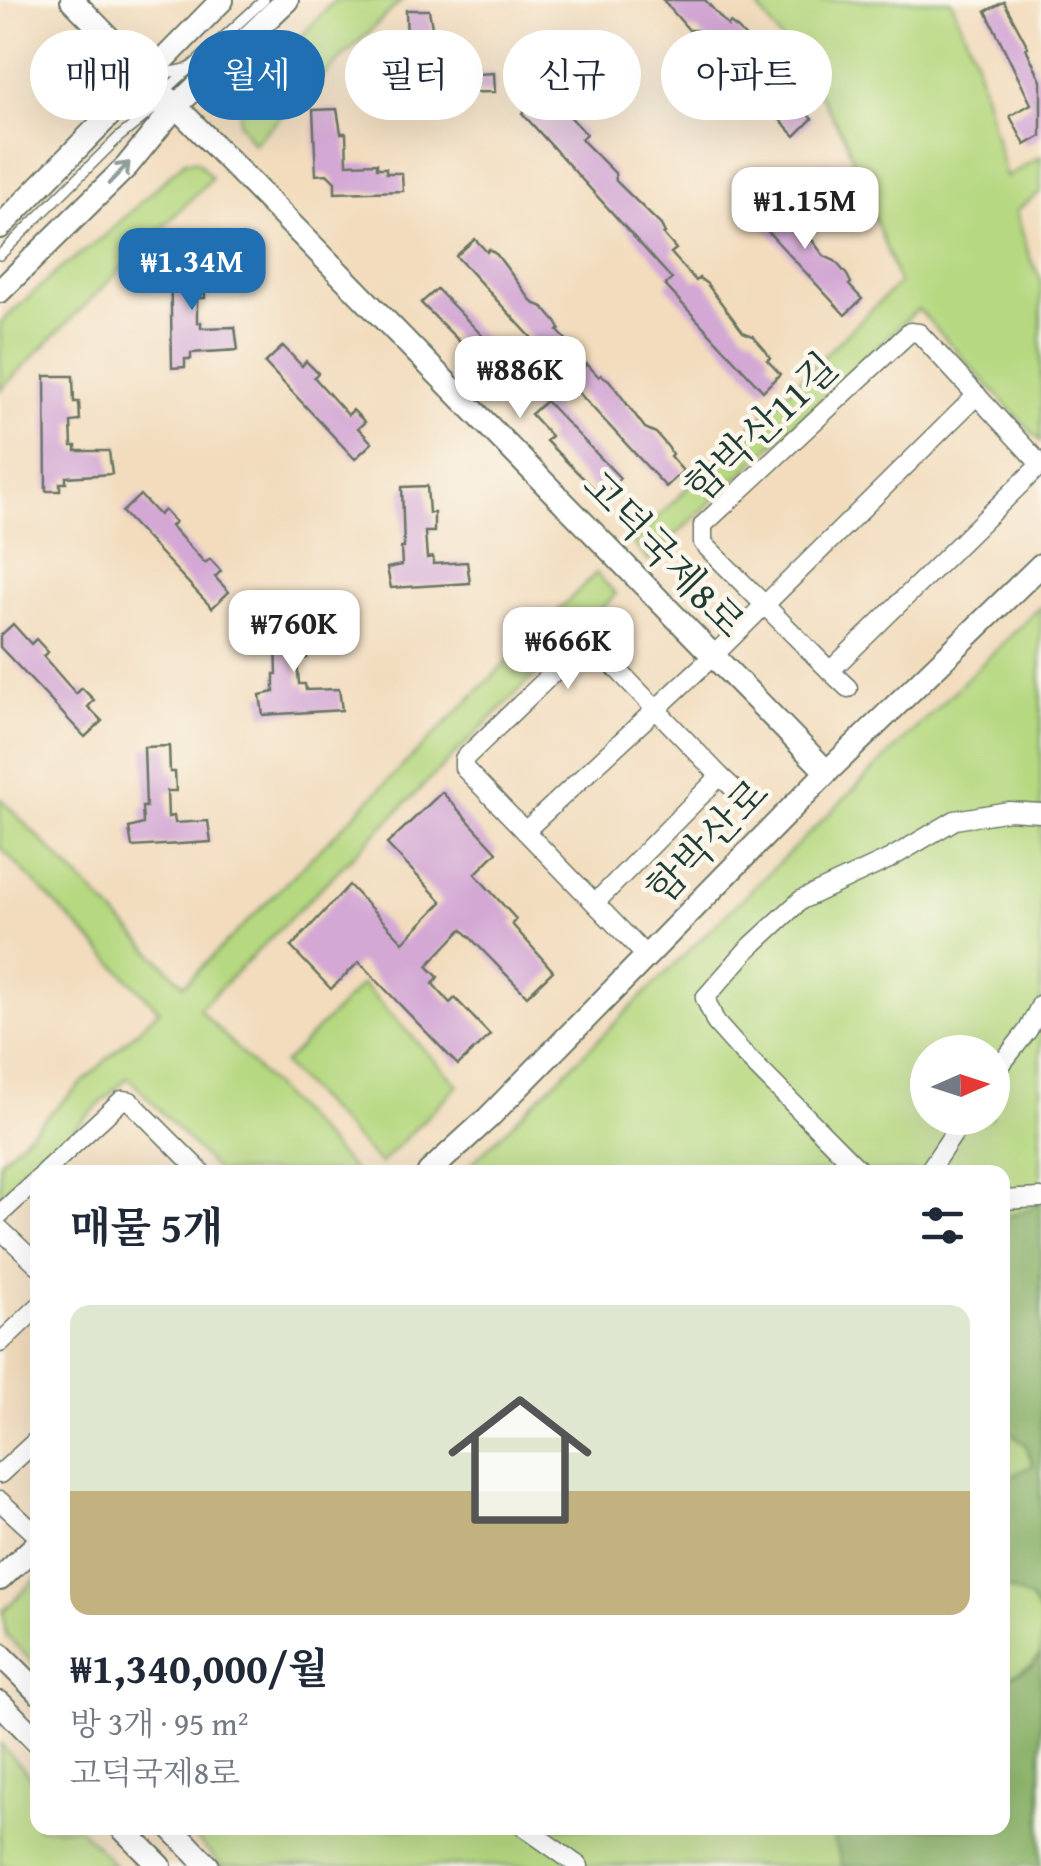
<!DOCTYPE html>
<html lang="ko">
<head>
<meta charset="utf-8">
<style>
  body { margin:0; font-family:"Gentium Book Plus","Noto Serif KR",serif; background:#f2f2f3; color:#1f2937; height:100vh; display:flex; flex-direction:column; font-size:38px; white-space:nowrap }
  * { box-sizing:border-box; margin:0 }
  p { font-size:32px; color:#747a83 }
  .icon { flex:none; width:55px; height:55px; fill:none; stroke:currentColor; stroke-width:2; stroke-linecap:round; stroke-linejoin:round }
  .map { position:relative; flex:1; overflow:hidden }
  .sheet { position:absolute; left:30px; top:1165px; width:980px; height:670px; display:flex; flex-direction:column; background:#fff; border-radius:20px; box-shadow:0 10px 40px #0002 }
  .sheet>* { flex:none }
  .banner { position:absolute; left:30px; top:30px; width:982px; height:90px; display:flex; gap:20px }
  .needle { width:65px; rotate:87deg }
  .fabs { position:absolute; left:910px; top:1035px; display:grid; gap:20px }
  .fabs a { display:grid; place-items:center; width:100px; height:100px; border-radius:50%; background:#fff; box-shadow:0 10px 40px #0002; font-size:50px }
  .price { position:absolute; translate:-50% -85px; padding:0 22px; border-radius:20px; background:#fff; color:#222; font-size:32px; line-height:65px; filter:drop-shadow(0 2px 5px #0008) }
  .price::after { content:''; position:absolute; left:50%; top:60px; width:30px; height:22px; margin-left:-15px; background:inherit; clip-path:polygon(0 0,100% 0,50% 100%) }
  .price.selected { background:#1f6fb2; color:#fff }
  ul { padding:0; list-style:none }
  li { display:grid; align-content:center; gap:20px; height:530px; padding:0 40px }
  li+li { border-top:2px solid #e0e1e3 }
  li span { display:grid; place-items:center; height:310px; border-radius:20px; color:#555 }
  li>.icon { margin-inline-start:auto }
  span .icon { width:180px; height:180px; fill:#fffc; stroke-width:1 }
  li b { font-size:42px }
  h2 { display:flex; justify-content:space-between; align-items:center; height:120px; padding:0 40px; font-size:42px }
  .tag { padding:0 35px; border-radius:45px; background:#fff; box-shadow:0 10px 40px #0002; font-size:35px; line-height:90px }
  .tag.selected { background:#1f6fb2; color:#fff }
  .map>svg:first-child { display:block }
  .green { fill:#b6d880; stroke:#6a8a5a; stroke-width:2.5; fill-rule:evenodd }
  .forest { fill:#90b86e; stroke:#587a51; stroke-width:2.5 }
  .building { fill:#d3a8d4 }
  .lines { fill:none; stroke-linecap:round; stroke-linejoin:round }
  .service-casing { stroke:#697564; stroke-width:12 }
  .minor-casing { stroke:#697564; stroke-width:21 }
  .tertiary-casing { stroke:#697564; stroke-width:26 }
  .service { stroke:#fff; stroke-width:9 }
  .minor { stroke:#fff; stroke-width:18 }
  .tertiary { stroke:#fff; stroke-width:22 }
  .oneway { stroke:#8f9e9a }
  .labels { text-anchor:middle; stroke-width:9; stroke-linejoin:round; paint-order:stroke }
  .street-label { font-size:40px; fill:#1f3d34; stroke:#fbf7ec }
</style>
</head>
<body>
<div class="map">
<svg width="1041" height="1866" viewBox="0 0 1041 1866">
  <rect width="100%" height="100%" fill="#fbf7ec"/>
  <filter id="ink" filterUnits="userSpaceOnUse"><feTurbulence type="fractalNoise" baseFrequency=".01" numOctaves="2"/><feDisplacementMap in="SourceGraphic" scale="20" xChannelSelector="R" yChannelSelector="G"/><feConvolveMatrix kernelMatrix="1 2 1 2 8 2 1 2 1" color-interpolation-filters="sRGB"/></filter>
  <filter id="wash" filterUnits="userSpaceOnUse"><feTurbulence type="fractalNoise" baseFrequency=".0048" numOctaves="4" result="noise"/><feDisplacementMap in="SourceGraphic" scale="40" xChannelSelector="R" yChannelSelector="G"/><feGaussianBlur stdDeviation="2.25" result="paint"/><feColorMatrix in="noise" values="0 0 0 0 0 0 0 0 0 0 0 0 0 0 0 0 0 1.4 0 .05"/><feComposite in="paint" operator="in"/></filter>
  <g filter="url(#wash)">
    <rect width="100%" height="100%" fill="#f2dcbd"/>
    <g class="green">
      <path d="M335 0H402L253 144 239 122 241 101Z"/>
      <path d="M753 0H951L975 57 1006 177 1041 156V192L1016 211 1030 258 1041 279V442L918 309 648 561 632 542 899 283 845 138 812 82Z"/>
      <path d="M185 161H197L212 178 0 390V323L60 269 106 235Z"/>
      <path d="M596 573 616 594 199 1009 355 1172H218L128 1077 0 1199V1161L159 1010 0 847V798L184 985Z"/>
      <path d="M1041 606V1866H222L186 1828H1002V1172H463ZM928 1052H992V1118H928Z"/>
      <path d="M362 984 458 1085 380 1164 283 1064Z"/>
      <path d="M37 1578V1667L6 1635 3 1611Z"/>
      <path d="M0 1744 37 1783 38 1828H79L115 1866H0Z"/>
    </g>
    <g class="forest">
      <path d="M1041 1204V1617L1031 1600 1003 1586V1480L1033 1465 1026 1445 1003 1427 1002 1219Z"/>
      <path d="M1041 1653V1866H843L830 1828H1002L1003 1679 1032 1666Z"/>
    </g>
    <g id="blocks">
      <g class="building">
        <path d="M663 0H705L728 26 730 23 738 29 751 43 753 52 774 77 784 81 797 96 801 103 799 105 812 119 795 136 697 30H689Z"/>
        <path d="M1004 2 1028 47 1026 48 1041 81V136L1025 145 1010 116 1031 104 986 11Z"/>
        <path d="M406 10H429L433 33H438L439 65 468 64 469 69 478 68V74L494 73 495 92 427 93V82L419 75H408Z"/>
        <path d="M547 89 569 111 567 113 586 134 581 139 615 173 616 181 661 225 665 233 663 234 676 249 671 253 696 281 699 278 707 284 743 332 753 336 766 351 770 358 767 360 780 374 763 391 665 285 672 279 522 113Z"/>
        <path d="M337 109 341 133H346L347 164 377 163V168H386V173H402L403 191 335 193V182L327 174 316 175 313 110Z"/>
        <path d="M766 192 778 205 780 203 788 208 824 256 835 261 847 275 851 283 849 285 862 299 845 315 747 209Z"/>
        <path d="M475 239 487 252 489 249 497 255 533 303 543 307 556 322 560 329 558 331 571 345 554 362 456 256Z"/>
        <path d="M170 252H198L199 278H204L205 298H197V323L201 322V328L235 327 238 350 191 353V359H185V367L172 368Z"/>
        <path d="M437 289 530 385 516 398 421 303Z"/>
        <path d="M283 346 302 366 306 361 318 373 314 377 348 415 353 410 365 422 358 428 372 443 355 459 265 363Z"/>
        <path d="M587 364 599 377 601 375 609 380 645 428 656 433 668 447 672 454 670 456 683 471 666 487 568 381Z"/>
        <path d="M45 376H73L74 402H79L80 421 71 422 72 446H76V451H109L112 474 66 477V483H60V491H46Z"/>
        <path d="M546 401 620 478 602 497 546 441 551 436 531 414Z"/>
        <path d="M427 486 429 513H434V532H425L427 558 433 557V564L467 562 470 583 391 588 387 568 402 565 401 548H404L402 487Z"/>
        <path d="M140 495 159 515 164 510 175 522 171 526 205 563 210 559 221 571 215 577 229 592 212 608 122 512Z"/>
        <path d="M300 613 301 640 306 639 307 658 297 659 299 684H305L306 690 339 689 342 710 263 715 260 695 274 692V674H277L275 614Z"/>
        <path d="M13 624 31 644 36 639 48 652 43 656 76 694 82 688 94 700 88 707 102 721 85 737 0 647V636Z"/>
        <path d="M169 746 170 772H175L176 791H167L168 817 174 816 175 823 208 821 211 842 132 847 129 828 143 824 142 807H146L144 747Z"/>
        <path d="M442 792 497 852 475 874 516 919 512 924 553 971 527 996 462 929 427 966 438 977 433 984 450 1003 455 998 490 1035 458 1065 359 962 331 989 291 947 349 885 403 942 442 902 387 844Z"/>
      </g>
    </g>
  </g>
  <g filter="url(#ink)">
    <use href="#blocks" fill-opacity="0" stroke="#697564" stroke-width="2.5"/>
    <g class="lines">
      <defs>
        <g id="service">
          <path d="M157 75 191 68"/>
          <path d="M141 113 264 0"/>
          <path d="M0 255 119 137 165 100"/>
        </g>
        <g id="minor">
          <path d="M1040 465 830 671 703 543V525L910 332 919 333 1041 465"/>
          <path d="M830 671 848 688"/>
          <path d="M720 776 745 799"/>
          <path d="M525 831 712 657 977 395"/>
          <path d="M595 903 720 776 593 644 584 643 464 759V768L647 957"/>
          <path d="M992 1076 1028 1030 1041 1004"/>
          <path d="M44 1172 122 1100 130 1101 201 1172"/>
          <path d="M861 1172 741 1051 716 1023 705 998 747 950 801 900 889 859 955 820 1009 811 1041 813"/>
          <path d="M928 1172 964 1118"/>
          <path d="M1002 1200 1041 1198"/>
          <path d="M0 1214 38 1179"/>
          <path d="M0 1229 38 1265"/>
          <path d="M0 1343 38 1307"/>
          <path d="M0 1474 38 1439"/>
          <path d="M0 1501 38 1536"/>
          <path d="M525 1828 579 1866"/>
        </g>
        <g id="tertiary">
          <path d="M72 0 827 772"/>
          <path d="M0 227 222 0"/>
          <path d="M0 291 127 166 176 106 287 0"/>
          <path d="M429 1172 488 1118 827 772 1041 565"/>
          <path d="M0 1579 38 1543"/>
          <path d="M0 1654 38 1692"/>
          <path d="M0 1703 38 1742"/>
          <path d="M122 1828 160 1866"/>
          <path d="M171 1828 208 1866"/>
        </g>
      </defs>
      <use href="#service" class="service-casing"/>
      <use href="#minor" class="minor-casing"/>
      <use href="#tertiary" class="tertiary-casing"/>
      <use href="#service" class="service"/>
      <use href="#minor" class="minor"/>
      <use href="#tertiary" class="tertiary"/>
    </g>
    <defs><path id="oneway-shaft" d="M-6 0H5M1.5-3L5.5 0L1.5 3" fill="none" stroke-width="1.6" stroke-linecap="round" stroke-linejoin="round" transform="scale(2.5)"/></defs>
    <use class="oneway" href="#oneway-shaft" transform="translate(119 173) rotate(-46)"/>
  </g>
  <g class="labels">
    <g class="street-label">
      <text transform="translate(761 427) rotate(-44)" y="14">함박산11길</text>
      <text transform="translate(664 554) rotate(46)" y="14">고덕국제8로</text>
      <text transform="translate(707 841) rotate(-46)" y="14">함박산로</text>
    </g>
  </g>
</svg>
<div class="fabs">
<a><svg class="needle" viewBox="-14 -14 28 28"><path d="M0-13l5 13h-10z" fill="#e53935"/><path d="M0 13l5-13h-10z" fill="#747a83"/></svg></a>
</div>
<b class="price" style="left:805px;top:252px">₩1.15M</b>
<b class="price selected" style="left:192px;top:313px">₩1.34M</b>
<b class="price" style="left:520px;top:421px">₩886K</b>
<b class="price" style="left:294px;top:675px">₩760K</b>
<b class="price" style="left:568px;top:692px">₩666K</b>
<div class="banner">
<a class="tag">매매</a>
<a class="tag selected">월세</a>
<a class="tag">필터</a>
<a class="tag">신규</a>
<a class="tag">아파트</a>
</div>
<section class="sheet">
<h2>매물 5개<svg class="icon" aria-label="filters" viewBox="0 0 24 24"><path d="M4 7h16M4 17h16"/><circle cx="9" cy="7" r="2"/><circle cx="15" cy="17" r="2"/></svg></h2>
<ul>
<li><span style="background:linear-gradient(#dfe7d0 60%,#c2b280 0)"><svg class="icon" aria-label="home" viewBox="0 0 24 24"><path d="M3 11l9-7 9 7M6 9v11h12V9"/></svg></span><div><b>₩1,340,000/월</b><p>방 3개 · 95 m²</p><p>고덕국제8로</p></div></li>
</ul>
</section>
</div>
</body>
</html>
